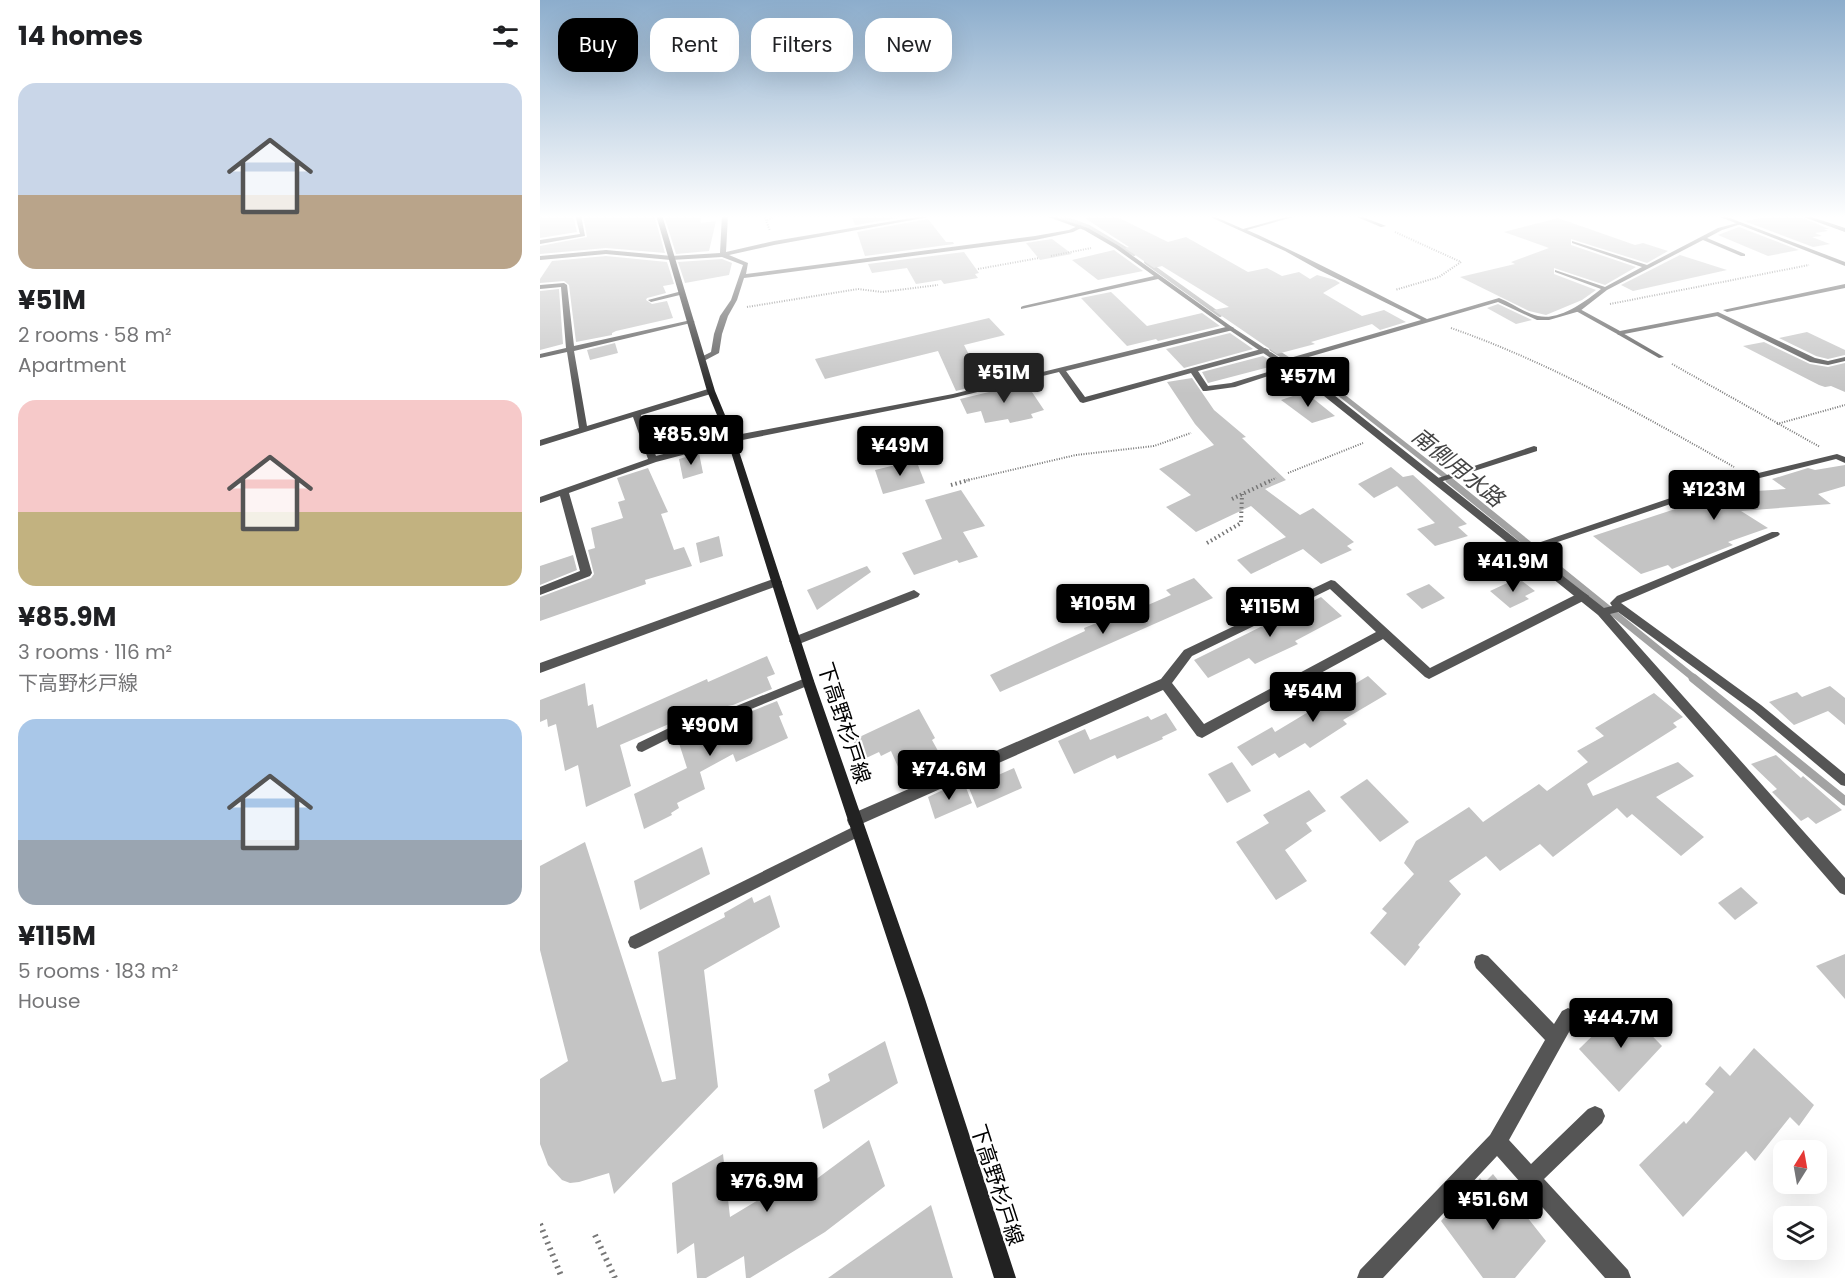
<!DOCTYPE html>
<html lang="en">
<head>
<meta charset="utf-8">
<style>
  body { margin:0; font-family:Poppins,"Noto Sans JP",sans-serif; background:#f6f6f6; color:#202124; height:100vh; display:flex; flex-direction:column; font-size:22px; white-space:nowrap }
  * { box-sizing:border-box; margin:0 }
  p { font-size:20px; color:#757577 }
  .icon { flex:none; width:33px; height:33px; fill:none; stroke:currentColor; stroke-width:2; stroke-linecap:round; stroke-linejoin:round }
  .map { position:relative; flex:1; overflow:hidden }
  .panel { display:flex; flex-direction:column; background:#fff; width:540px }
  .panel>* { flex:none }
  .banner { position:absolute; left:18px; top:18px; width:570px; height:54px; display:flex; gap:12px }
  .needle { width:39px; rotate:11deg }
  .controls { position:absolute; left:1233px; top:1140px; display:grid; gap:12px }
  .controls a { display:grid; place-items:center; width:54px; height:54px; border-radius:12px; background:#fff; box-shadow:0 6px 24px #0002; font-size:30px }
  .price { position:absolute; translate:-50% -51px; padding:0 14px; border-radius:6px; background:#000; color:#fff; font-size:20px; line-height:39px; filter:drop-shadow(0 2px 3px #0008) }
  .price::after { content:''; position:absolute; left:50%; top:36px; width:18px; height:14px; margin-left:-9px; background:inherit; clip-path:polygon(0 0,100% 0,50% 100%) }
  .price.current { background:#222; color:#fff }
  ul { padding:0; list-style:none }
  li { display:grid; align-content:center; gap:12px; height:318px; padding:0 18px }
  li span { display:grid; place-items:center; height:186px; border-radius:18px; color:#555 }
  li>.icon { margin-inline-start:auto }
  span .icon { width:108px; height:108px; fill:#fffc; stroke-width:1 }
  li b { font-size:26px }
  h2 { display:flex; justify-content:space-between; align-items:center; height:72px; padding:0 18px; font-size:26px }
  .tag { padding:0 21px; border-radius:18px; background:#fff; box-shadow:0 6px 24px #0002; font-size:21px; line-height:54px }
  .tag.current { background:#000; color:#fff }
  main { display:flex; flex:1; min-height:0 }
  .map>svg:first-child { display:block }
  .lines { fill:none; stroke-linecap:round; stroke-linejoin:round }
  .stream-far3 { stroke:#a3a3a3; stroke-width:4 }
  .stream-far2 { stroke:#a3a3a3; stroke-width:5 }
  .stream-far1 { stroke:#a3a3a3; stroke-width:7 }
  .stream { stroke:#a3a3a3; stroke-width:9 }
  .building { fill:#c4c4c4 }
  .path-far2 { stroke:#777; stroke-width:2; stroke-dasharray:1 1.5; stroke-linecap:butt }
  .path-far1 { stroke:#777; stroke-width:4; stroke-dasharray:1.5 3; stroke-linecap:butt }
  .path { stroke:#777; stroke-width:6; stroke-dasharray:2 4.5; stroke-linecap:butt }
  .service { fill:#555; fill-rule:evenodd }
  .minor { fill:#555; fill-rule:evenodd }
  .tertiary { fill:#555; fill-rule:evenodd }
  .secondary { fill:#222; fill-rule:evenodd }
  .labels { text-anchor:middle; stroke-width:4.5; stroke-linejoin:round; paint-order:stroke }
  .street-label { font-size:21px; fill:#000; stroke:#fff }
  .water-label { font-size:22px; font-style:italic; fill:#444; stroke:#fff }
</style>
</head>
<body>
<main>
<section class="panel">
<h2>14 homes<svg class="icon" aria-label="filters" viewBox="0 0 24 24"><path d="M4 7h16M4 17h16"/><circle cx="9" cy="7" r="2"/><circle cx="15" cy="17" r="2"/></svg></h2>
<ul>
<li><span style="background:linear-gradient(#c9d6e8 60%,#b9a48a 0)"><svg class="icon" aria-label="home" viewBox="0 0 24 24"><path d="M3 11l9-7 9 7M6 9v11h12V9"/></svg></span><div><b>¥51M</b><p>2 rooms · 58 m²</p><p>Apartment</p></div></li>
<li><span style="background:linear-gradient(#f6c9c9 60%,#c2b280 0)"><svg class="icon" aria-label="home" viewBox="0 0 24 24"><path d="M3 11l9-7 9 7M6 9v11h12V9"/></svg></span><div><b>¥85.9M</b><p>3 rooms · 116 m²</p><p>下高野杉戸線</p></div></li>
<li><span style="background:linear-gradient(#a9c7e8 65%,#9aa5b1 0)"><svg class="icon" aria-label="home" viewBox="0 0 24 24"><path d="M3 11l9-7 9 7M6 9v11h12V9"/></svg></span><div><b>¥115M</b><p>5 rooms · 183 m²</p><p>House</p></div></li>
</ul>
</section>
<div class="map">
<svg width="1305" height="1278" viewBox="0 0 1305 1278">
  <rect width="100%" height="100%" fill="#fff"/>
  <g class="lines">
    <g class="stream-far3">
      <path d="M515 215 549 227 594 254"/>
      <path d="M606 262 680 315"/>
    </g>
    <path class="stream-far2" d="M732 349 791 387 911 481"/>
    <path class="stream-far1" d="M909 480 1155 679"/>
    <path class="stream" d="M1153 678 1305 801"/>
  </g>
  <g class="building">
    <path d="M0 215H33L37 232 0 238Z"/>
    <path d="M43 215H114L125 253 66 248 0 254V246L47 237Z"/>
    <path d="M124 215H160L161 223 176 221 169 251 136 254Z"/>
    <path d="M311 215H377L315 225Z"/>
    <path d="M540 215H573L628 242 646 237 708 272 727 268 742 276 759 272 770 279 777 275 795 280 800 283 783 293 822 316 844 310 866 322 840 330 832 324 771 342 775 344 737 354 673 310 689 307 622 266 614 268 585 248 589 247Z"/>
    <path d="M1240 215H1256L1289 229H1284L1288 231 1275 233 1282 236 1272 237 1290 244 1273 247 1204 221Z"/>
    <path d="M1018 218 1095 245 1103 243 1128 251 1107 263 1031 239V245L1096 267 1065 285 1014 268V274L1056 290 1042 300 1006 315 989 311 920 277 975 264 971 262 1009 248 964 232Z"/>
    <path d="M388 219 406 242H413L414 244 325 256 317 232Z"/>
    <path d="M1199 227 1259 250 1228 256 1178 235Z"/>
    <path d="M512 239 532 254 500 260 486 243Z"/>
    <path d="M574 250 603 271 558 280 532 260Z"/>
    <path d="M424 252 439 273 435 274 438 278 404 284 401 280 376 284 367 268 332 273 328 264Z"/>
    <path d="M1140 255 1187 270 1093 291 1081 285Z"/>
    <path d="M66 256 127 262 134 284 123 286 126 293 107 298 106 300 112 304 127 301 133 318 76 331 72 333V335L36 342 29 285 24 281 0 283V279L12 261Z"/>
    <path d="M182 259 192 263 189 275 145 283 138 262Z"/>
    <path d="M19 289 23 344 0 350V291Z"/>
    <path d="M571 292 607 326 662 313 680 326 618 341 616 339 587 346 541 298Z"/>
    <path d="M958 304 992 320 976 324 947 308Z"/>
    <path d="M449 318 465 335 424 345 444 384 416 391 398 351 285 379 275 359Z"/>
    <path d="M1267 332 1305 350V355L1288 359 1276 356 1239 338Z"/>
    <path d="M690 333 713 349 644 368 626 349Z"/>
    <path d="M1224 342 1270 364 1288 367 1305 363V392L1291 386 1285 387 1279 385 1203 346Z"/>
    <path d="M75 343 78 353 50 360 47 350Z"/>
    <path d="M723 356 737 365 668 383 662 372Z"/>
    <path d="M652 378 674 410 706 437 702 438 746 480 725 489 760 515 773 508 814 542 807 546 812 550 781 564 763 549 711 574 697 560 746 537 711 506 656 532 626 507 651 495 619 469 674 445 655 424 627 382Z"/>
    <path d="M486 383 504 410 491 414 493 418 470 423 468 419 445 423 441 411 427 414 420 399Z"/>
    <path d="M765 392 795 416 772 423 741 400Z"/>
    <path d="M159 453 163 473 143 479 139 459Z"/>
    <path d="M376 460 385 483 343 494 335 470Z"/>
    <path d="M1305 465V486L1278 494 1291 504 1201 511 1228 528 1188 542 1193 545 1132 569 1128 565 1101 574 1053 536 1184 493 1246 489 1232 479 1268 468 1275 470Z"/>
    <path d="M851 467 863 477 873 475 927 524 918 527 928 536 895 546 877 529 895 523 857 486 834 498 818 484Z"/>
    <path d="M108 468 128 512 121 514 134 550 144 547 152 566 105 580 106 584 0 621V597L51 578 54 574 48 550 55 548 51 528 83 518 78 502 85 500 77 478Z"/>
    <path d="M421 490 445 526 423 532 438 557 419 563 417 560 374 575 362 553 402 539 385 500Z"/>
    <path d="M179 536 183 556 160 563 156 543Z"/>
    <path d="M33 555 37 570 0 585V566Z"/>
    <path d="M327 566 331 572 277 610 267 590Z"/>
    <path d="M654 578 673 598 460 692 450 675 545 631 544 628 569 618 571 621 631 595 626 590Z"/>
    <path d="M978 578 995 591 985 596 989 599 970 608 950 591Z"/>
    <path d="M889 584 905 598 882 609 866 594Z"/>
    <path d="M781 597 802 616 755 641 758 644 715 664 709 658 668 678 654 660Z"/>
    <path d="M227 656 235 674 227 677 232 689 193 705 157 712 80 745 91 786 46 807 38 765 25 771 16 724 8 727 7 719 0 722V700L45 683 48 706 53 704 57 728 167 679 168 682Z"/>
    <path d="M828 676 847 694 803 720 807 724 770 748 765 743 739 758 735 753 712 766 697 747 732 727 735 732Z"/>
    <path d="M1290 686 1305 698V725L1288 711 1254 725 1229 702 1257 692 1262 697Z"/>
    <path d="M1114 693 1143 717 1133 723 1137 727 1047 784 1053 796 1138 762 1154 776 1116 797 1164 837 1141 856 1092 814 1087 818 1077 808 1013 857 1000 844 960 871 946 856 909 881 921 894 878 945 880 947 865 966 830 933 847 913 842 909 874 874 864 863 876 841 929 807 943 822 999 784 1007 791 1048 762 1037 751 1064 736 1055 728Z"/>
    <path d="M237 701 243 715 239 716 248 738 196 762 193 754 160 772 165 789 137 803 139 808 131 813 132 815 104 829 94 794 147 768 137 737 165 723 200 716Z"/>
    <path d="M379 709 395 738 392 740 408 769 383 780 381 772 375 775 369 764 359 769 351 751 341 756 339 752 322 760 313 740Z"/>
    <path d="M626 713 637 730 622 737 623 739 577 759 575 755 534 774 518 741 545 729 550 740 608 716 611 720Z"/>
    <path d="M1236 755 1261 778 1263 776 1302 810 1276 824 1268 817 1261 821 1232 792 1237 789 1211 764Z"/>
    <path d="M692 762 711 791 687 803 668 774Z"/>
    <path d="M474 768 482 788 437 808 429 788Z"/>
    <path d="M827 779 869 822 840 842 800 797Z"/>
    <path d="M416 784 418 788 425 785 432 803 395 819 388 797Z"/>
    <path d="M769 790 786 811 766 823 772 831 745 850 767 881 736 900 696 842 729 823 723 815Z"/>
    <path d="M45 842 122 1082 136 1079 118 952 185 917 184 913 212 897 214 903 230 895 240 927 164 970 178 1087 74 1194 69 1173 39 1182 30 1183 22 1180 8 1165 0 1144V1079L28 1061 0 950V866Z"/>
    <path d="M162 847 170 874 100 910 94 881Z"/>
    <path d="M1201 887 1218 903 1195 920 1178 903Z"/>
    <path d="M1305 954V999L1276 966Z"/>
    <path d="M1083 1006 1122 1046 1079 1092 1039 1049Z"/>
    <path d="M345 1041 358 1083 283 1129 274 1090 290 1081 288 1074Z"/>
    <path d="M1214 1048 1274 1105 1259 1126 1250 1117 1215 1161 1206 1151 1143 1217 1099 1165 1144 1121 1146 1124 1174 1092 1165 1084 1180 1066 1190 1076Z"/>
    <path d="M329 1140 345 1186 285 1232 210 1278H206L204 1256 166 1278H157L154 1243 137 1254 132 1183 183 1154 190 1217 256 1177 259 1192Z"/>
    <path d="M953 1174 1006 1241 975 1278H943L901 1221 940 1178 944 1183Z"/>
    <path d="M391 1205 413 1278H288Z"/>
  </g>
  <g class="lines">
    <g class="path-far2">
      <path d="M224 215 230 231"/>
      <path d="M227 220 238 215"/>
      <path d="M855 232 921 262 899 277 855 290"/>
      <path d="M511 256 551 248"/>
      <path d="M438 269 499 258"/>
      <path d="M1070 304 1269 265"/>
      <path d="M207 307 318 289 342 292 398 285"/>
      <path d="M911 328C1011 363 1102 415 1194 467"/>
      <path d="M1132 364 1280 447"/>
      <path d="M1237 424 1305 405"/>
      <path d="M748 473 823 443"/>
      <path d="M424 481 536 455 614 446 651 433"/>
      <path d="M729 481 736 478"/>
    </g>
    <g class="path-far1">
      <path d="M411 485 429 480"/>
      <path d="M692 499 732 480"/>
      <path d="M667 543 701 523 702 494"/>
    </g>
    <g class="path">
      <path d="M0 1224 22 1278"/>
      <path d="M55 1235 75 1278"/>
    </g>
    <g class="service">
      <path d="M503 215H509L548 228 579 246 692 327 743 360 881 320 779 270 745 251 666 215H671L703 229 754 215H760L707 230C768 257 827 289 887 319L959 298C972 303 984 313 998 316 1019 321 1045 302 1061 289L1015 272V270L1065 287 1102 267 1032 243V241L1107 265 1178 228 1201 222V224L1182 230 1167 238 1205 254V256H1201L1163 240 1067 290 1040 311 1009 320H997L958 302 748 363 775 380 986 547 1169 485 1297 454 1305 457V463L1296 459 1175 489 991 551 1064 608 1072 606 1070 603 1077 596 1232 532H1238L1240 534 1238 536 1081 603 1221 705 1305 774V786L1301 785 1213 711 1078 612 1070 614 1305 878V895L1300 893 1058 615 769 384 688 329 618 279 481 309V307L483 306 614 276 575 248 544 230Z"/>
      <path d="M812 215H818L846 226 841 227Z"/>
      <path d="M1077 332H1081L1124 357 1119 358 1077 334Z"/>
      <path d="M268 677 272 678 274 681 272 684 199 714 164 721 102 752 98 751 96 747 98 743 158 714 194 707Z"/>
      <path d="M317 825 322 827 324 831 322 835 100 947 95 949 90 947 88 942 90 937Z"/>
    </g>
    <g class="minor">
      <path d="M35 215H41L45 236 0 244V240L40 234Z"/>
      <path d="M182 215H188L186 252 234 241 389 215H400L234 245 189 255 208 263 206 274 495 236 529 230 540 225 543 227 533 232 495 240 204 278 197 300 188 316 182 334 179 353 162 362H159V358L171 352 174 334 180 316 191 300 203 265 182 257 131 260 66 254 0 260V256L66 250 132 256 180 253Z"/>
      <path d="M1258 215H1266L1305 228V232Z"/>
      <path d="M24 283 27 285 34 346 151 320 155 322 34 351 47 426 168 389H174V393L101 415 116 456 191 436 413 394 690 326 694 328 693 330 526 371 545 397 725 348 729 350 728 352 658 371 668 386 691 383 751 365 755 367 695 387 666 391H663L651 373 543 403 540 402 519 372 413 398 192 442 116 462 29 493 52 573 50 576 0 595V587L40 571 20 496 0 503V497L108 459 93 417 0 446V440L39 428 27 352 0 358V354L26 348 21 287 0 289V285Z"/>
      <path d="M1305 284V288L1187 312 1183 310Z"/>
      <path d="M142 291 144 292V294L111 302 108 300Z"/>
      <path d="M1038 308 1080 331 1178 312 1275 358 1288 361 1305 357V361L1288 365 1270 362 1177 316 1079 335 1036 311 1034 310Z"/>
      <path d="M994 446 997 447V451L900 482H894L892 480Z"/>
      <path d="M236 578 240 579 242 582 240 585 0 673V663Z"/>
      <path d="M791 580 795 581 890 668 1039 593 1043 592 1049 596 1047 599 889 679 885 677 843 639 662 738 657 736 623 690 319 825 314 827 309 825 307 820 309 815 621 679 644 650ZM790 589 836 632 664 724 632 683 652 656Z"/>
      <path d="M374 590 380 594 378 597 259 644H251L249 641 251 638Z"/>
      <path d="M942 954 948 956 1014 1024 1022 1011 1028 1008 1034 1011 1037 1017 1034 1023 969 1140 991 1164 1048 1109 1055 1106 1062 1109 1065 1116 1062 1123 1004 1179 1088 1270 1091 1278H1065L957 1156 843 1278H817L820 1270 950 1135 1005 1040 936 968 934 962 936 956Z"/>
    </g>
    <path class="tertiary" d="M1175 215H1182L1305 262V266Z"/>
    <path class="secondary" d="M116 215H122L175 391 195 439 274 681 385 999 476 1278H454L367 999 262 681 187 439 167 391Z"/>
  </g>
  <linearGradient id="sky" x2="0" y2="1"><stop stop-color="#8cadcc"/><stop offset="0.55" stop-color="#fff"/><stop offset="1" stop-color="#fff" stop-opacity="0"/></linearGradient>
  <rect width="1305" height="394" fill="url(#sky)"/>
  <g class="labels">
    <g class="street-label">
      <text transform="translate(304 723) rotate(72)" y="7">下高野杉戸線</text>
      <text transform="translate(457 1185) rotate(72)" y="7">下高野杉戸線</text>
    </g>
    <g class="water-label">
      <text transform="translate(918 467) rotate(39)" y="8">南側用水路</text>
    </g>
  </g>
</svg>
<div class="controls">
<a><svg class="needle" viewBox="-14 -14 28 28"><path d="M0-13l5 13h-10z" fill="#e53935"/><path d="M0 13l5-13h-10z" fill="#757577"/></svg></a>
<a><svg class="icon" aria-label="layers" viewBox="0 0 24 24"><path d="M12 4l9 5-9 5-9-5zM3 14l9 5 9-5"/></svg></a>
</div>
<b class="price current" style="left:464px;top:404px">¥51M</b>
<b class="price" style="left:768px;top:408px">¥57M</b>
<b class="price" style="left:151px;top:466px">¥85.9M</b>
<b class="price" style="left:360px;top:477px">¥49M</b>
<b class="price" style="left:1174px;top:521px">¥123M</b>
<b class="price" style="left:973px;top:593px">¥41.9M</b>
<b class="price" style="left:563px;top:635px">¥105M</b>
<b class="price" style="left:730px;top:638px">¥115M</b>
<b class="price" style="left:773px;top:723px">¥54M</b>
<b class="price" style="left:170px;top:757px">¥90M</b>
<b class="price" style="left:409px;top:801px">¥74.6M</b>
<b class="price" style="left:1081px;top:1049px">¥44.7M</b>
<b class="price" style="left:227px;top:1213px">¥76.9M</b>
<b class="price" style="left:953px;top:1231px">¥51.6M</b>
<div class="banner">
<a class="tag current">Buy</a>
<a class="tag">Rent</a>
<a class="tag">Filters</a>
<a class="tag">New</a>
</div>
</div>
</main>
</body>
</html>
